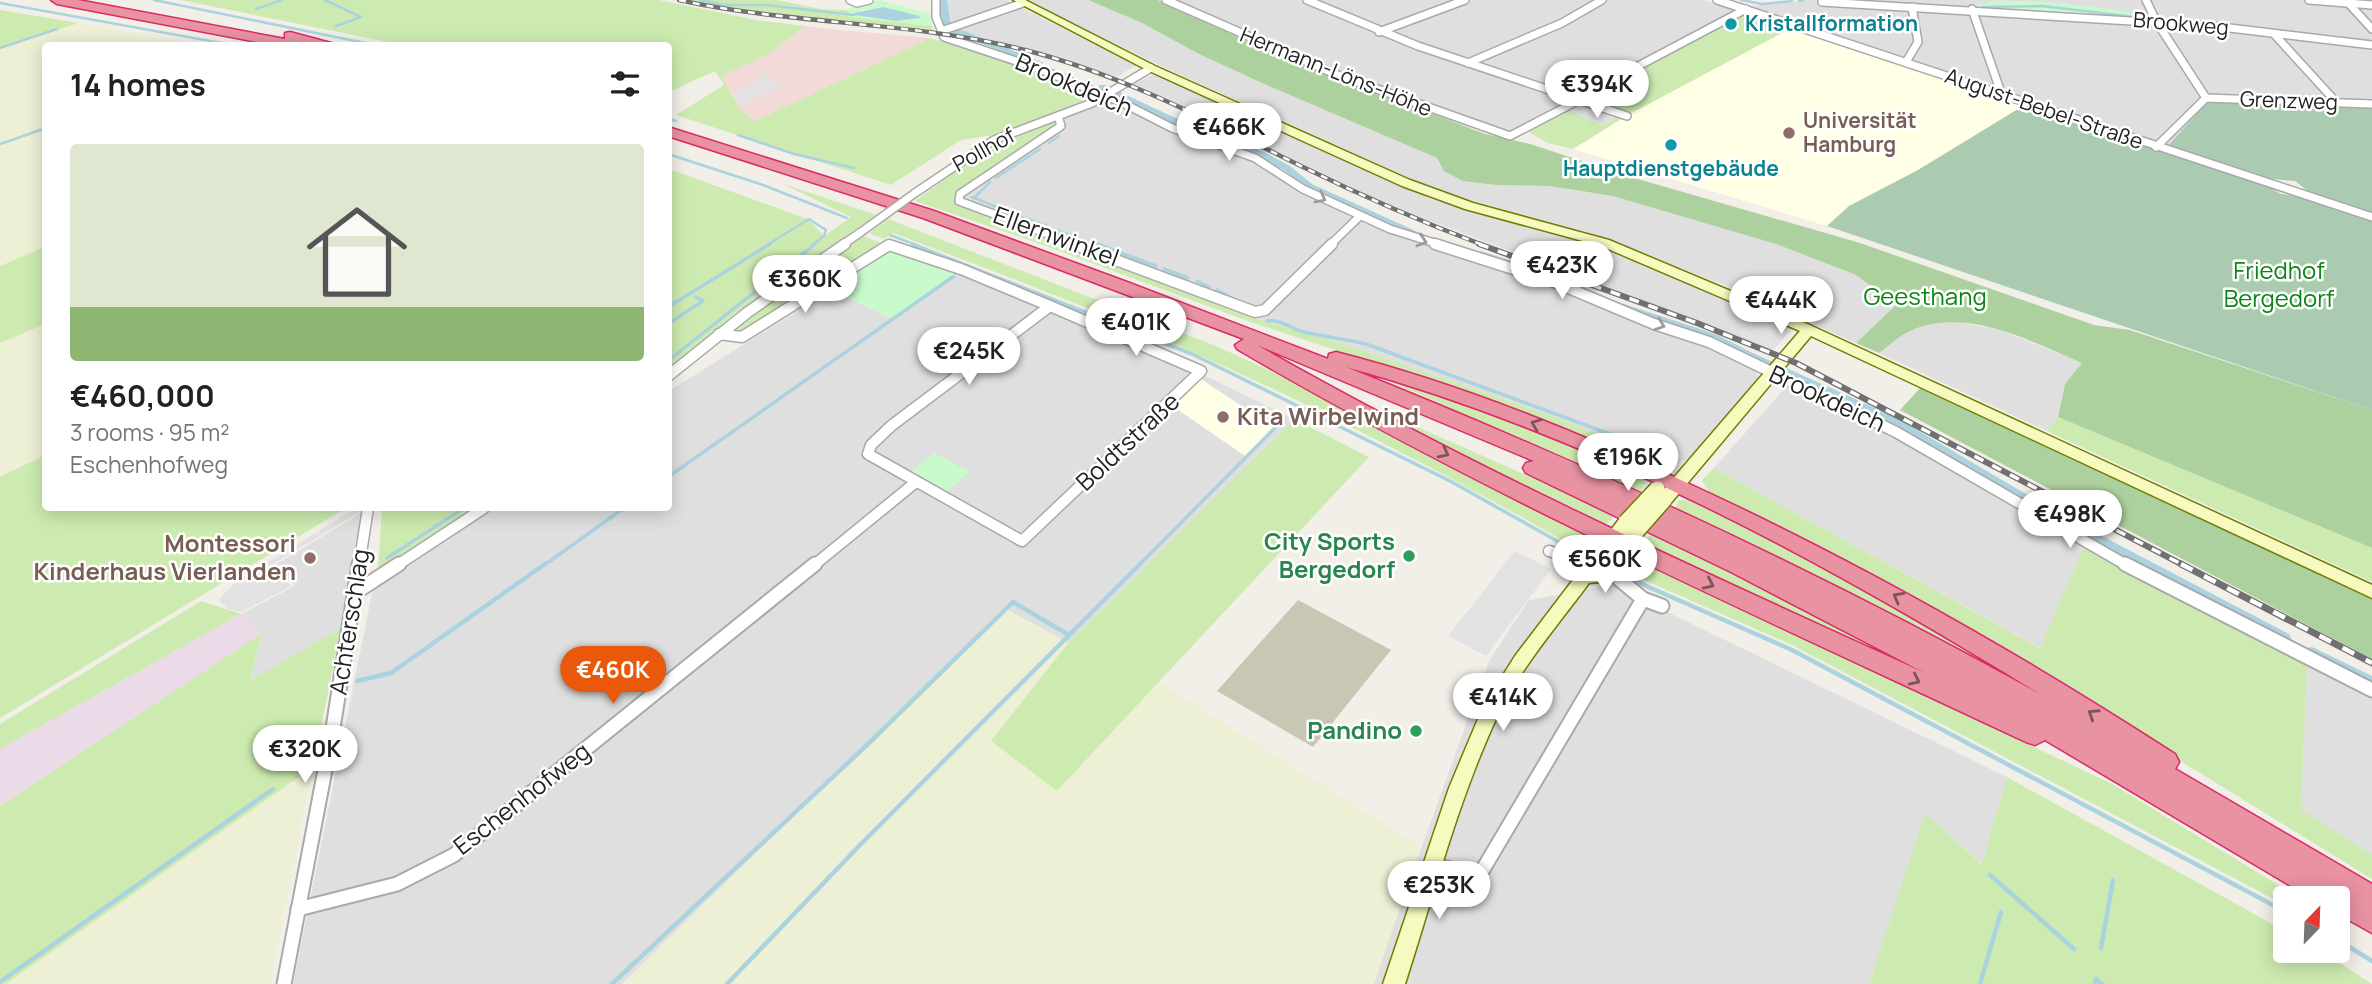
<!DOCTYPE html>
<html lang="en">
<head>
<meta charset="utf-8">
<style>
  body { margin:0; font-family:Manrope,sans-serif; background:#f6f6f6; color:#202124; height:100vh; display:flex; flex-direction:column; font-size:26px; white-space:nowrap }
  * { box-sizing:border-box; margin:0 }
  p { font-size:23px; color:#757577 }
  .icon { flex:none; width:38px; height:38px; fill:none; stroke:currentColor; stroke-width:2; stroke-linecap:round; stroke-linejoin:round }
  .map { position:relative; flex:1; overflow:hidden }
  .side { position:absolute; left:42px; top:42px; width:630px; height:469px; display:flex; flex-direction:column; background:#fff; border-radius:7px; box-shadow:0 4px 18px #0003 }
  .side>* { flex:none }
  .needle { width:46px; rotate:23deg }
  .fabs { position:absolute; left:2273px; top:886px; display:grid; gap:14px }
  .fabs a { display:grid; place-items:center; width:77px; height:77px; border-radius:7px; background:#fff; box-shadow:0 4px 18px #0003; font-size:35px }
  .price { position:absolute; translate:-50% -60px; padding:0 16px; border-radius:24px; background:#fff; color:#222; font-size:23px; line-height:46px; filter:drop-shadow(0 2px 4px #0008) }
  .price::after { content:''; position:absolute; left:50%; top:42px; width:21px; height:16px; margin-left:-10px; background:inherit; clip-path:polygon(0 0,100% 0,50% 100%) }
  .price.selected { background:#ea580c; color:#fff }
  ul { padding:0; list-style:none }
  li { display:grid; align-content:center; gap:14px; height:371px; padding:0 28px }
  li span { display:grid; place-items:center; height:217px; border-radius:7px; color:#555 }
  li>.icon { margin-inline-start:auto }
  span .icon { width:126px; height:126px; fill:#fffc; stroke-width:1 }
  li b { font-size:30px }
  h2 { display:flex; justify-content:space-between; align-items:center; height:84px; padding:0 28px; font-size:30px }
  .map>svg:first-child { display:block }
  .residential { fill:#e0dfdf }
  .commercial { fill:#f2dad9 }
  .industrial { fill:#ebdbe8 }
  .education { fill:#ffffe5 }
  .construction { fill:#c7c7b4 }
  .farmland { fill:#eef0d5 }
  .grass { fill:#cdebb0 }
  .forest { fill:#add19e }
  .cemetery { fill:#aacbaf }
  .park { fill:#c8facc; fill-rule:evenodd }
  .parking { fill:#e2e2e2 }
  .water { fill:#aad3df }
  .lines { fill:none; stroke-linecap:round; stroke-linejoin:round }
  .stream-far2 { stroke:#aad3df; stroke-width:2.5 }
  .stream-far1 { stroke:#aad3df; stroke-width:3.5 }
  .stream { stroke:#aad3df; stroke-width:4.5 }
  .canal { fill:#aad3df; fill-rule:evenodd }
  .street-far2-casing { stroke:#a9a9a9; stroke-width:10 }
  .street-far1-casing { stroke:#a9a9a9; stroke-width:13 }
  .street-casing { stroke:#a9a9a9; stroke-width:17 }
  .secondary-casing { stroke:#707d05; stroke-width:3 }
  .highway-casing { stroke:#dc2a67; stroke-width:3 }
  .street-far2 { stroke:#fff; stroke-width:7 }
  .street-far1 { stroke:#fff; stroke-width:10 }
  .street { stroke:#fff; stroke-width:13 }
  .secondary { fill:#f7fabf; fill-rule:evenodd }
  .highway { fill:#e892a2; fill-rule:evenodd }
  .rail-far2-casing { stroke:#707070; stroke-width:4.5 }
  .rail-far1-casing { stroke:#707070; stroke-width:6 }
  .rail-casing { stroke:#707070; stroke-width:7 }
  .rail-far2 { stroke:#fff; stroke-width:2.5; stroke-dasharray:7; stroke-linecap:butt }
  .rail-far1 { stroke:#fff; stroke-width:3.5; stroke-dasharray:10; stroke-linecap:butt }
  .rail { stroke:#fff; stroke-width:4.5; stroke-dasharray:13; stroke-linecap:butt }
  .street-bridge-casing { stroke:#a9a9a9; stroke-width:10; stroke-linecap:butt }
  .secondary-bridge-casing { stroke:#707d05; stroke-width:18; stroke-linecap:butt }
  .street-bridge { stroke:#fff; stroke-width:7 }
  .secondary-bridge { stroke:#f7fabf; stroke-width:15 }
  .oneway { stroke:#9c9c9c }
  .oneway2 { stroke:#7b545c }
  .culture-dot { fill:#0f9aa8; stroke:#fff; stroke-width:2.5 }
  .education-dot { fill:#8d6e63; stroke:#fff; stroke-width:2.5 }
  .leisure-dot { fill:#2e9e5b; stroke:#fff; stroke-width:2.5 }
  .labels { text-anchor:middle; stroke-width:5; stroke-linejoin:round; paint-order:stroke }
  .far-culture-label { font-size:21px; font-weight:bold; fill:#0d838f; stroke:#fff; text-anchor:start }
  .far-street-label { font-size:21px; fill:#222; stroke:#fff }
  .far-education-label { font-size:21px; font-weight:bold; fill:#785e54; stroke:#fff; text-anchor:start }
  .street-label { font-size:24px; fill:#222; stroke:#fff }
  .park-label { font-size:24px; fill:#0c8416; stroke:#fff }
  .education-label { font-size:24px; font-weight:bold; fill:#785e54; stroke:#fff; text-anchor:start }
  .leisure-label { font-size:24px; font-weight:bold; fill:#27864d; stroke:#fff; text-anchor:end }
</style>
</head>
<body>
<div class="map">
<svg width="2372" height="984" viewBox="0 0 2372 984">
  <rect width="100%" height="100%" fill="#f2efe9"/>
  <g class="residential">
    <path d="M945 0H1006L1136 65 1117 77 1042 52 967 36 945 18Z"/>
    <path d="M1026 0H1088L1142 23 1197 53 1264 84 1437 158 1444 171 1497 185 1549 186 1613 196 1693 218 1776 244 1856 275 1896 305 1856 343 1726 286 1595 234 1441 192 1167 69Z"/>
    <path d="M1173 0H1703L1737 10 1511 130 1490 127 1391 95Z"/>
    <path d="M1811 0H2372V108L2208 101 2167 147 1741 7Z"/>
    <path d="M1154 74 1431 199 1586 242 1793 328 1773 350 1391 206 1134 84Z"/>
    <path d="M1106 102 1115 103 1168 130 1253 159 1299 191 1386 232 1551 285 1707 345 1757 371 1758 379 1690 458 1674 465 1547 414 1341 343 1248 316 953 203 954 192 1053 126V122Z"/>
    <path d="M960 273 1191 369 1294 419 1068 643 1006 609 622 984H293L373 589 493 508H668L669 391 831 290 893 319Z"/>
    <path d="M1946 320 2000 330 2083 363 2065 384 2058 417 2047 431 1879 353 1908 331Z"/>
    <path d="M1785 388H1794L1894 436 2084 546 2041 648 1714 468Z"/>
    <path d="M361 513 341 628 251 681 261 634 241 614 295 586 275 565Z"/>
    <path d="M1612 585 2007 777 1983 864 1925 815 1869 984H1372L1489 661 1529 600Z"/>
    <path d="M2307 663 2372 695V854L2301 811Z"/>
  </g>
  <path class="commercial" d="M805 26 840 30 930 38 755 121 738 107 721 76 769 54Z"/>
  <g class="industrial">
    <path d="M1607 287 1702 322 1773 350 1769 354 1604 291Z"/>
    <path d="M241 614 261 634 0 806V749Z"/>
  </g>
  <g class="education">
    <path d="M1791 28 2023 106 1918 170 1849 206 1827 226 1573 149 1630 114Z"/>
    <path d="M1201 379 1273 427 1245 456 1174 407Z"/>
  </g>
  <path class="construction" d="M1298 600 1391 650 1313 747 1217 691Z"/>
  <g class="farmland">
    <path d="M79 23 200 45 46 46 45 247 0 266V48Z"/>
    <path d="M45 324V455L0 477V343Z"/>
    <path d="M1006 609 1068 643 991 741 1057 791 1159 682 1421 847 1374 984H622Z"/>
    <path d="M313 767 270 984H6Z"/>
  </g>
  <g class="grass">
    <path d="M180 0H659L756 20 805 26 769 54 722 76 738 107 755 121 930 38 985 53 1094 96 998 134 961 140 891 185 676 115 724 85 715 71 669 92 668 46 403 45Z"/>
    <path d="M685 0H776L821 9 849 10V17L932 26 933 31 714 7Z"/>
    <path d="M0 10 79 23 0 48Z"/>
    <path d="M1745 12 1791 28 1630 114 1585 98Z"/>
    <path d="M1578 103H1583L1570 110 1626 116 1573 149 1548 143 1527 131Z"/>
    <path d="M1053 122V126L955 192 954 203 1248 316 1341 343 1547 414 1674 465 1665 470 1652 467 1416 373 1335 350 1245 320 1035 242 915 201 966 164 1002 143Z"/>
    <path d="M669 169 808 219 824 236 851 217 781 183 876 215 734 314 669 371Z"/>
    <path d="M888 219 1216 346 1280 375 1592 536 1594 546 1589 555C1480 493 1370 434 1256 381 1138 326 1015 279 893 233L884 239 869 233Z"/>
    <path d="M863 236 883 244 746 332 736 329 753 314Z"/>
    <path d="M45 247V324L0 343V266Z"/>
    <path d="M1371 373 1523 423 1647 479 1641 492Z"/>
    <path d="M1358 402 1370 406 1616 515 1604 526Z"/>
    <path d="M2058 417 2372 548V582L2047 431Z"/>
    <path d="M1294 419 1369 457 1057 791 991 741 1068 643Z"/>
    <path d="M45 455 46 508H346L0 718V477Z"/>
    <path d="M1714 468 2040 648 2084 546 2160 590 2307 663 2301 810 2372 854V879L2018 661 1867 574 1710 494 1702 480Z"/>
    <path d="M1679 500H1694L1877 592 2091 723 1908 623 1675 508Z"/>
    <path d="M382 508H473L378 570Z"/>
    <path d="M1653 532 1928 675 1653 550 1647 538Z"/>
    <path d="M1644 562 2112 784 2300 898H2286L2285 905 1792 645 1626 572 1633 565Z"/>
    <path d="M201 601 241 614 0 749V724Z"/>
    <path d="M341 628 313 767 6 984H0V806L261 634 251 680Z"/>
    <path d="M2007 777 2285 931 2286 950H2320L2372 984H1869L1925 814 1982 864Z"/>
  </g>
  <g class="forest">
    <path d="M1088 0H1158L1264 49 1485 134 1530 144 1631 177 1860 243 2094 325 2130 330 2372 410V548L2058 417 2065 384 2082 363C2029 341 1967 306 1910 331 1899 336 1889 346 1879 353L1856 343 1896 305 1856 275 1776 244 1613 196 1549 186 1497 185 1463 181 1444 171 1437 158 1264 84 1197 53 1142 23Z"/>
    <path d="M1920 388 2372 598V659L1900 410Z"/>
  </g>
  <g class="cemetery">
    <path d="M2208 101 2372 108V214L2314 196 2295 181 2261 178 2167 147Z"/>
    <path d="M2023 106 2266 186 2281 194 2298 196 2372 219V410L1827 226 1849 206 1918 170Z"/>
  </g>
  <g class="park">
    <path d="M879 0 929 13 932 26 848 17 849 10 855 6ZM883 7 919 18 896 21 854 15 862 10Z"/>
    <path d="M1995 1C2047 0 2098 7 2149 16L2151 20 1969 7Z"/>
    <path d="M892 250 960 273 893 319 831 290Z"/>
    <path d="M934 453 970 472 944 493 909 473Z"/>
  </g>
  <g class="parking">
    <path d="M764 75 780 83 778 88 739 106 733 94 761 80 759 77Z"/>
    <path d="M1583 103 1621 115 1602 126 1569 111Z"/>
    <path d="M1783 327 1785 330 1773 349 1739 335 1744 329 1763 338 1772 328Z"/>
    <path d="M356 508 360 512 270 566 292 586 241 612 228 609 219 600 234 583Z"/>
    <path d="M1515 551 1551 569 1486 656 1448 636Z"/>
  </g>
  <g class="water">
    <path d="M883 7 919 16 920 18 896 21 854 15V13Z"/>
    <path d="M1609 299 1718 335 1768 361 1764 365 1613 306Z"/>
  </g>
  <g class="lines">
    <g class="stream-far2">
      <path d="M154 0 380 46"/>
      <path d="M325 0 361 17 336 26"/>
      <path d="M700 0 724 5H765L854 15"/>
      <path d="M1741 0 1762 4 1792 1"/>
      <path d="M1799 1 1804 0"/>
      <path d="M0 3 238 46"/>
      <path d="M1983 7 2042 6 2152 19"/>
      <path d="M256 9 282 0"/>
      <path d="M2162 20 2182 21"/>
      <path d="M2343 38 2372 41"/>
      <path d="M0 48 57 29"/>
      <path d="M668 119 676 121"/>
      <path d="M738 135 794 154 854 168"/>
      <path d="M1049 143 1059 136"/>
      <path d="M0 144 46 128"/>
      <path d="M668 154 763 185 847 218"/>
      <path d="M996 178 1040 149"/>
      <path d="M972 197 1011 213"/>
      <path d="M975 197 990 182"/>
      <path d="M1019 216 1047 226"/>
      <path d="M1057 230 1086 241"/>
      <path d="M890 235 916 245"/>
      <path d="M1097 244 1101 245"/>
      <path d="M767 245 809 219 826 230 824 236 812 245"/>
    </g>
    <g class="stream-far1">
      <path d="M912 244 1192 354 1450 481 1584 556"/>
      <path d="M1097 244 1156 266"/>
      <path d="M1164 269 1188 278"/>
      <path d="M1197 281 1209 287"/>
      <path d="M1217 290 1228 296"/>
      <path d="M668 307 770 244"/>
      <path d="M1267 321C1281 319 1291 329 1304 332 1325 337 1345 339 1366 344L1610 434"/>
      <path d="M668 324 703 301 696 297"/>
      <path d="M668 361 815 244"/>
      <path d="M668 477 954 276"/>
      <path d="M387 558 464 508"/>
      <path d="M543 566 624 508"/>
      <path d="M1138 566 1284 419"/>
    </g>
    <g class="stream">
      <path d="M1628 578 1790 649 2286 912"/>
      <path d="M357 681 391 673 545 564"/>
      <path d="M1990 875 2074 949"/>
      <path d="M2338 940 2372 961"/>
      <path d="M2101 948 2113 880"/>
      <path d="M0 982 273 789"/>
      <path d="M612 984 867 745 1013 602 1069 635"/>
      <path d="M727 984 859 846 1140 564"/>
      <path d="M1980 984 2001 912"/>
      <path d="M2095 984 2096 979 2102 984"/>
    </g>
    <g class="canal">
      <path d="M939 0H947L950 21 957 28 1044 63 1037 65 951 32 942 22Z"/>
      <path d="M1099 85H1105L1199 129 1264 152 1290 166 1312 184 1429 237 1427 239H1421L1364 216 1306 188 1284 170 1258 156 1193 133 1099 89Z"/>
      <path d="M1481 251 1561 277 1562 279 1561 281H1553L1477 256 1476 254Z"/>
      <path d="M1753 353 1895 417 2060 514 2289 634 2291 638 2289 642 2284 643 2279 642 2052 520 1887 423 1749 358 1748 356Z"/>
      <path d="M2312 647 2372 676V688L2307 656 2305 652 2307 648Z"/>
    </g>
    <defs>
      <g id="street-far2">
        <path d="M850 0 857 3 869 0"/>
        <path d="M936 0V17L944 37 1037 68 1123 103 1172 128 1255 158 1303 189 1390 229 1441 245"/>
        <path d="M1166 0 1335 74 1510 136 1579 100"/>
        <path d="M1307 0 1418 46 1627 116"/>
        <path d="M1717 0 2372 217"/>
        <path d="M2146 0 2156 21 2206 98 2156 147"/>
        <path d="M2309 0 2372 5"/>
        <path d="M1822 2 2213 26 2372 45"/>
        <path d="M2350 5 2372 29"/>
        <path d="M1972 9 1999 87 1992 91"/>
        <path d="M941 31 1023 3"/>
        <path d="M1379 32 1465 0"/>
        <path d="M2274 34 2337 103"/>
        <path d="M1906 62 1918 42 1912 7"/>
        <path d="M1468 63 1562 23 1602 0"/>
        <path d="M2206 98 2372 104"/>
        <path d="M1576 99 1746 9"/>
        <path d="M1058 116 1061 126 960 194 959 201 1077 245"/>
        <path d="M915 193 994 140 1092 103 1151 68"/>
        <path d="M842 245 861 232"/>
        <path d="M1330 245 1359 217"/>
      </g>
      <g id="street-far1">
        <path d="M1073 244 1255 312 1265 310 1332 244"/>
        <path d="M1435 244 1554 282 1654 324 1709 342 1896 432 2128 566"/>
        <path d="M1050 306 1201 371 1022 541 868 454 871 445 891 426Z"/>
        <path d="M719 334 742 337 889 245 961 269 1050 306"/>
        <path d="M668 376 748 312 845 244"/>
        <path d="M1549 551 1583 561"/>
        <path d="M359 566 368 508"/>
        <path d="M396 566 484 508"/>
        <path d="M813 566 916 482"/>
      </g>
      <g id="street">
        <path d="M2125 564 2372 690"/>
        <path d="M356 592 399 564"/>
        <path d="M1643 599 1662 606"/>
        <path d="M1435 865 1469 874 1482 871 1643 599 1619 579"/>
        <path d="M298 909 397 884 454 855 815 564"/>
        <path d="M284 984 333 728 359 564"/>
      </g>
      <g id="secondary">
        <path d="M1013 0H1025L1155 66 1410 180 1473 203 1609 240 1788 315 2372 585V598L1811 336 1670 504H1658L1656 500 1658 496 1800 331 1601 246 1465 209 1402 186 1147 70Z"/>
        <path d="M1626 516 1634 522 1628 531H1639L1641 535 1600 582 1589 583C1558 625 1521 667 1498 715 1459 797 1433 897 1405 984H1383L1449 788 1483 707 1515 656 1620 518Z"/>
      </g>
      <g id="highway">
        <path d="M51 0H78L285 39V33L290 32 342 46H278L57 4Z"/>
        <path d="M668 127 934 211 1127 282 1328 359 1329 354 1336 352C1461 384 1581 433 1698 488 1864 565 2022 655 2175 754L2179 762 2175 769 2372 884V933L2338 914V898H2311L2045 740 2035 745 2026 742C1760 617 1491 498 1237 349L1235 345 1244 339 923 218 668 136ZM1257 345 1534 461 1526 463 1523 468 1526 473 1731 572 1925 673C1699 570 1472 468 1257 345ZM1346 367C1592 435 1822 560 2038 693 1815 569 1583 462 1346 367Z"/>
      </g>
    </defs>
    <use href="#street-far2" class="street-far2-casing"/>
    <use href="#street-far1" class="street-far1-casing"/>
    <use href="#street" class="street-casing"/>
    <use href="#secondary" class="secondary-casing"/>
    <use href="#highway" class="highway-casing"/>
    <use href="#street-far2" class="street-far2"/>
    <use href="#street-far1" class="street-far1"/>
    <use href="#street" class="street"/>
    <use href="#secondary" class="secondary"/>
    <use href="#highway" class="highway"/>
    <defs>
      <path id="rail-far2" d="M679 0C793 25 912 21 1025 50 1123 75 1213 123 1303 167 1362 196 1422 222 1483 245"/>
      <path id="rail-far1" d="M1479 244 1697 323 1796 363 2185 566"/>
      <path id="rail" d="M2181 564 2372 663"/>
    </defs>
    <use href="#rail-far2" class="rail-far2-casing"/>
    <use href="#rail-far1" class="rail-far1-casing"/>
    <use href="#rail" class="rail-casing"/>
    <use href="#rail-far2" class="rail-far2"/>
    <use href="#rail-far1" class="rail-far1"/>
    <use href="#rail" class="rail"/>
    <defs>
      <path id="street-bridge" d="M861 232 915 193"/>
      <g id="secondary-bridge">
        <path d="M1626 522 1657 489"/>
        <path d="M1635 533 1664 500"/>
      </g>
    </defs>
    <use href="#street-bridge" class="street-bridge-casing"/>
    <use href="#secondary-bridge" class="secondary-bridge-casing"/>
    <use href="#street-bridge" class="street-bridge"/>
    <use href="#secondary-bridge" class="secondary-bridge"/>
  </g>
  <defs><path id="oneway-chevron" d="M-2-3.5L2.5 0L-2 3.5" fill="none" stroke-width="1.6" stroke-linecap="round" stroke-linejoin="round" transform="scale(1.75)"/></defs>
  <g class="oneway">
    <use href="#oneway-chevron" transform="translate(1321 198) rotate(28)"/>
    <use href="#oneway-chevron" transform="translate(1422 241) rotate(18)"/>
    <use href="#oneway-chevron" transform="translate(1660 325) rotate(19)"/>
  </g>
  <g class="oneway2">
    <use href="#oneway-chevron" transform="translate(1536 424) rotate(-158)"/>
    <use href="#oneway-chevron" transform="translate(1444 453) rotate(27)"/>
    <use href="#oneway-chevron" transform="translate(1709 584) rotate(25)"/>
    <use href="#oneway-chevron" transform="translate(1898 597) rotate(-151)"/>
    <use href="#oneway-chevron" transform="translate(1915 680) rotate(25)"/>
    <use href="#oneway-chevron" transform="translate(2093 714) rotate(-147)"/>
  </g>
  <g class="culture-dot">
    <circle cx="1731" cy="24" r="7"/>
    <circle cx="1671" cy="145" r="7"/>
  </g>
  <g class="education-dot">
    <circle cx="1789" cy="133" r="7"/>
    <circle cx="1223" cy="417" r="7"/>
    <circle cx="310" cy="558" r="7"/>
  </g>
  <g class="leisure-dot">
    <circle cx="1409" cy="556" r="7"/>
    <circle cx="1416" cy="731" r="7"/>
  </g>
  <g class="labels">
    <g class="far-culture-label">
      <text x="1745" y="31">Kristallformation</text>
      <text x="1671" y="176" text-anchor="middle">Hauptdienstgebäude</text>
    </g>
    <g class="far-street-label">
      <text transform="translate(2181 24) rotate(5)" y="7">Brookweg</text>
      <text transform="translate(1336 72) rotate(22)" y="7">Hermann-Löns-Höhe</text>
      <text transform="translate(2289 101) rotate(2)" y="7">Grenzweg</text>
      <text transform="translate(2044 109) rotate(19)" y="7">August-Bebel-Straße</text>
      <text transform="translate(984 150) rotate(-29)" y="7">Pollhof</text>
    </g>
    <g class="far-education-label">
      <text x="1803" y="128">Universität<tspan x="1803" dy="24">Hamburg</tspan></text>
    </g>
    <g class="street-label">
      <text transform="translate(1074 85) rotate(23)" y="8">Brookdeich</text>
      <text transform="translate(1056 237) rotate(20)" y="8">Ellernwinkel</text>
      <text transform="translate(1827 399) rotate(25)" y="8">Brookdeich</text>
      <text transform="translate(1128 442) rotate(-43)" y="8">Boldtstraße</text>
      <text transform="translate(350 622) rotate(-81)" y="8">Achterschlag</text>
      <text transform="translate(522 799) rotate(-38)" y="8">Eschenhofweg</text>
    </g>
    <g class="park-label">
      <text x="2279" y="279">Friedhof<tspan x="2279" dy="28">Bergedorf</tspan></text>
      <text x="1925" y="305">Geesthang</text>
    </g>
    <g class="education-label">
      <text x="1237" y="425">Kita Wirbelwind</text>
      <text x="296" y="552" text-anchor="end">Montessori<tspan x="296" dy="28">Kinderhaus Vierlanden</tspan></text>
    </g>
    <g class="leisure-label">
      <text x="1395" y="550">City Sports<tspan x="1395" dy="28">Bergedorf</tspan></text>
      <text x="1402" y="739">Pandino</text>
    </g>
  </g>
</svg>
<div class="fabs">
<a><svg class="needle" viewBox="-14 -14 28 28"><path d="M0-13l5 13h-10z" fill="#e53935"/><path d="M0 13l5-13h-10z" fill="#757577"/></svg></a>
</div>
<b class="price" style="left:1597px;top:120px">€394K</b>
<b class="price" style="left:1229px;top:163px">€466K</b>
<b class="price" style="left:1562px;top:301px">€423K</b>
<b class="price" style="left:805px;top:315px">€360K</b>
<b class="price" style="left:1781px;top:336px">€444K</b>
<b class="price" style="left:1136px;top:358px">€401K</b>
<b class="price" style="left:969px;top:387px">€245K</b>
<b class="price" style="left:1628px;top:493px">€196K</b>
<b class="price" style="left:2070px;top:550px">€498K</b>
<b class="price" style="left:1605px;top:595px">€560K</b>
<b class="price selected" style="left:613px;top:706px">€460K</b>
<b class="price" style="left:1503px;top:733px">€414K</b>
<b class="price" style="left:305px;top:785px">€320K</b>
<b class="price" style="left:1439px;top:921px">€253K</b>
<section class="side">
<h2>14 homes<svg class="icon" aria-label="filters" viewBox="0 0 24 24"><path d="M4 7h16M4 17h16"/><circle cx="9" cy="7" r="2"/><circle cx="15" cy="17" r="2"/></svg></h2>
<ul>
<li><span style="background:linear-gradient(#dfe7d0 75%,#8fb573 0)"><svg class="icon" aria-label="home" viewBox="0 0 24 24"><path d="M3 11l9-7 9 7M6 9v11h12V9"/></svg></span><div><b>€460,000</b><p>3 rooms · 95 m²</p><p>Eschenhofweg</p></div></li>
</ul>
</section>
</div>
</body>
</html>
